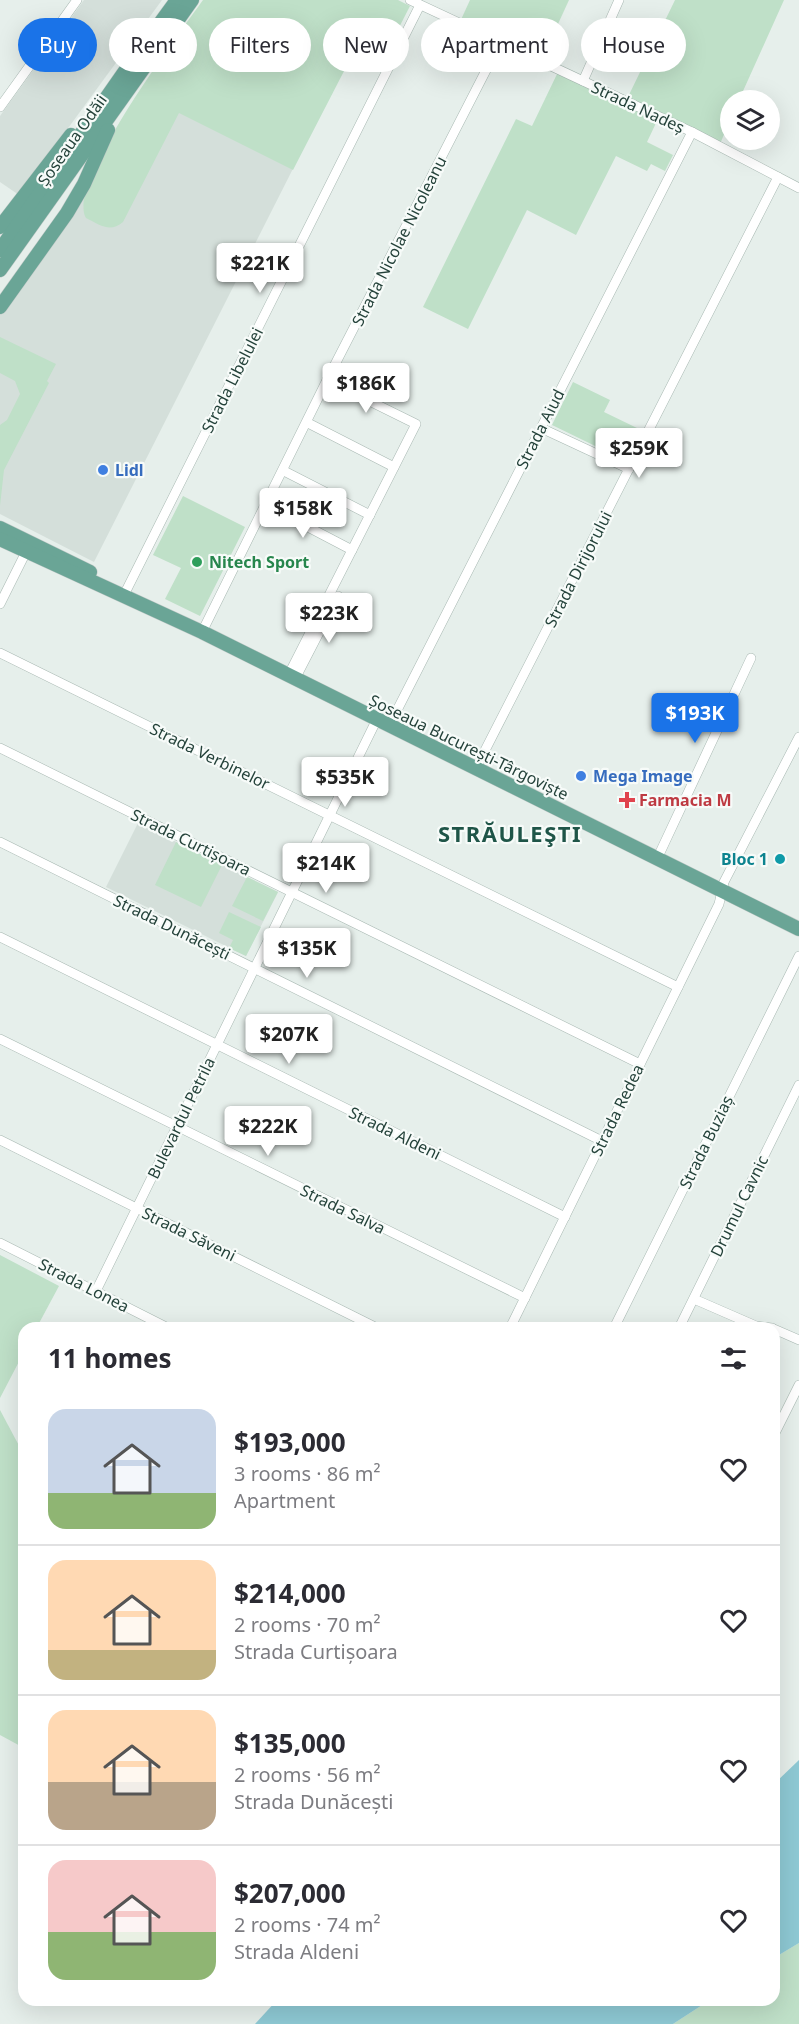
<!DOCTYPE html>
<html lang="en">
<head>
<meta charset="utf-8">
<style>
  body { margin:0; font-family:"Noto Sans",sans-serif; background:#f2f2f3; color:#2b2b33; height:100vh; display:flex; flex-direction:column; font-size:22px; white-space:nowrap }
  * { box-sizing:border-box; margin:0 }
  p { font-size:20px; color:#7c7c81 }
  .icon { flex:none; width:33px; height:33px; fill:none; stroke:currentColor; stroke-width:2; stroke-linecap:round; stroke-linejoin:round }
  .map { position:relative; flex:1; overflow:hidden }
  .drawer { position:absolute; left:18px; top:1322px; width:762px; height:684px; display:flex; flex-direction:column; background:#fff; border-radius:18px; box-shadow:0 6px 24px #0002 }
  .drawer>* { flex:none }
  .top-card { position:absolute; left:18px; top:18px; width:764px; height:54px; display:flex; gap:12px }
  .buttons { position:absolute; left:720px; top:90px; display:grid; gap:12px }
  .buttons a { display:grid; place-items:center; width:60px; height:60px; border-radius:50%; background:#fff; box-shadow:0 6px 24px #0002; font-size:30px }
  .price { position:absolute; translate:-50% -51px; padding:0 14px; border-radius:6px; background:#fff; color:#222; font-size:20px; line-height:39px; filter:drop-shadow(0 2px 3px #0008) }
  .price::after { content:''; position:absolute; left:50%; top:36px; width:18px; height:14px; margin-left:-9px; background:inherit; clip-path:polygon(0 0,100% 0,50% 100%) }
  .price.active { background:#1a73e8; color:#fff }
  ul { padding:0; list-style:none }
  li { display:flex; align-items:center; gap:18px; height:150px; padding:0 30px }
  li+li { border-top:2px solid #e1e1e2 }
  li span { display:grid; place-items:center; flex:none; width:168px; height:120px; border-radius:18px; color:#555 }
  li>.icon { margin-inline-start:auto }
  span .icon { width:72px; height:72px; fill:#fffc; stroke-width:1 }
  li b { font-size:26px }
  h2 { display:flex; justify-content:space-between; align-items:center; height:72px; padding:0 30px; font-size:26px }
  .chip { padding:0 21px; border-radius:27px; background:#fff; box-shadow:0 6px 24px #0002; font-size:21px; line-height:54px }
  .chip.active { background:#1a73e8; color:#fff }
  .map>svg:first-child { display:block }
  .built { fill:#d4dfda }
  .green { fill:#bfe0c8 }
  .water { fill:#8ec9d4 }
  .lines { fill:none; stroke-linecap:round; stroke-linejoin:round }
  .street-casing { stroke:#a8b8b2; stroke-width:10 }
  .primary-casing { stroke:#c2cac8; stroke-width:15 }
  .street { stroke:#fff; stroke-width:9 }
  .primary { stroke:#6aa596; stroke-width:14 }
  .shop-dot { fill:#3f7fe0; stroke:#f7fbf9; stroke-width:2 }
  .leisure-dot { fill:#2e9e5b; stroke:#f7fbf9; stroke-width:2 }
  .health-dot { fill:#e0444e; stroke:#f7fbf9; stroke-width:2 }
  .culture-dot { fill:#0f9aa8; stroke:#f7fbf9; stroke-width:2 }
  .labels { text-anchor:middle; stroke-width:4.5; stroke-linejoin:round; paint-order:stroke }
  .street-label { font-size:16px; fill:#24423a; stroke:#f7fbf9 }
  .shop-label { font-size:16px; font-weight:bold; fill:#366cbe; stroke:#f7fbf9; text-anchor:start }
  .leisure-label { font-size:16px; font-weight:bold; fill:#27864d; stroke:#f7fbf9; text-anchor:start }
  .health-label { font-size:16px; font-weight:bold; fill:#be3a42; stroke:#f7fbf9; text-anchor:start }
  .culture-label { font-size:16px; font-weight:bold; fill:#0d838f; stroke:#f7fbf9; text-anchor:end }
  .district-label { font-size:22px; font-weight:bold; letter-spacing:1.5px; fill:#1f5548; stroke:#f7fbf9 }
</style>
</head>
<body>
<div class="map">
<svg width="799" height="2024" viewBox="0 0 799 2024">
  <rect width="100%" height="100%" fill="#e6efeb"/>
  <g class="built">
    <path d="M84 0H162L19 195 0 182V116Z"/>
    <path d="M157 65 308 139 94 562 0 514V314L40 259Z"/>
    <path d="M138 823 278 892 246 956 106 887Z"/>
  </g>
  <g class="green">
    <path d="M203 0H398L410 6 385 55 358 44 293 170 179 113 123 222C110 233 100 225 86 218 65 185 180 32 203 0Z"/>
    <path d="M470 0H569L541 61 459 24Z"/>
    <path d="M675 0H784L739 100H730V120L720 144 626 101Z"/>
    <path d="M558 72 657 121 647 142 673 155 665 171 651 164 647 171 616 156 576 235 527 210 468 329 423 307 516 119 532 126Z"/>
    <path d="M0 337 56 364 47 381 49 383 4 470 0 506V425L7 420 20 394 15 381 0 373Z"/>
    <path d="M573 382 610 400 604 412 637 428 622 459 552 425Z"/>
    <path d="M183 496 245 527 200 616 165 599 181 568 153 555Z"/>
    <path d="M176 842 222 865 201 907 155 885Z"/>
    <path d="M247 877 278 892 263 921 232 906Z"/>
    <path d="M229 912 261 927 246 956 229 948 233 940 219 933Z"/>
    <path d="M0 1255 59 1286 37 1327 24 1328V1352L0 1398Z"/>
    <path d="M0 1410 24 1455V1748L0 1735Z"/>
    <path d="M799 1943V2024H673L710 2000H774V1958Z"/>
  </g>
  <g class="water">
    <path d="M799 1760V1943L774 1958V1784Z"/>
    <path d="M277 2000H710L673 2024H255Z"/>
  </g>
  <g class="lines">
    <defs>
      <g id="street">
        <path d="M410 0 692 132 799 188"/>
        <path d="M583 81 619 0"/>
        <path d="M0 107 77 0"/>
        <path d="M308 423 394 467"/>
        <path d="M541 428 629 469"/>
        <path d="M284 471 370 515"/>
        <path d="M266 505 352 550"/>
        <path d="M124 595 420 5"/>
        <path d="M0 604 26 552"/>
        <path d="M202 632 327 380 500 43"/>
        <path d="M0 653 678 987"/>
        <path d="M288 676 416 424 327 380"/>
        <path d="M295 679 338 596"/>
        <path d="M389 726 692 132"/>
        <path d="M0 748 640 1064"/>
        <path d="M476 768 778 177"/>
        <path d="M0 842 602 1141"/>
        <path d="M657 859 751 658"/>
        <path d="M0 937 565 1217"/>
        <path d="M0 1039 525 1298"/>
        <path d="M0 1140 377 1328"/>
        <path d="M0 1243 168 1328"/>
        <path d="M96 1291 377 719"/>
        <path d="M694 1299 756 1326 772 1328"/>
        <path d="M510 1328 719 904 724 882 799 737"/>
        <path d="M614 1328 799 956"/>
        <path d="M679 1328 799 1085"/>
        <path d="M774 1329 799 1340"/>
        <path d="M774 1435 799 1385"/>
      </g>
      <g id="primary">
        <path d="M0 227 71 135"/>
        <path d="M0 250 123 74 177 0"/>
        <path d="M0 270 192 0"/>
        <path d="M0 307 67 213 84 184 108 130"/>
        <path d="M0 528 90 572"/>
        <path d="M0 539 202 632 799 929"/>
      </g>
    </defs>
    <use href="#street" class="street-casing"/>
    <use href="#primary" class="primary-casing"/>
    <use href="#street" class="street"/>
    <use href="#primary" class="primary"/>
  </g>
  <g class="shop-dot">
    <circle cx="103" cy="470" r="6"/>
    <circle cx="581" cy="776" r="6"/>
  </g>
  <circle class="leisure-dot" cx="197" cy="562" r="6"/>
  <path class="health-dot" d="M624 791h6v6h6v6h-6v6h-6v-6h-6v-6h6z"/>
  <circle class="culture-dot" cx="780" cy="859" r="6"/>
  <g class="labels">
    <g class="street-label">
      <text transform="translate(638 107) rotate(25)" y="6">Strada Nadeș</text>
      <text transform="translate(72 140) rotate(-55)" y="6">Șoseaua Odăii</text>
      <text transform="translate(399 241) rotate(-63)" y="6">Strada Nicolae Nicoleanu</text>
      <text transform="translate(232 380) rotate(-63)" y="6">Strada Libelulei</text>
      <text transform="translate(540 429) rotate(-63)" y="6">Strada Aiud</text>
      <text transform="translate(578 569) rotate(-63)" y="6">Strada Dirijorului</text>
      <text transform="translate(469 747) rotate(26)" y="6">Șoseaua București-Târgoviște</text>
      <text transform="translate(210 756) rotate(26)" y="6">Strada Verbinelor</text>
      <text transform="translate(191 842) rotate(26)" y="6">Strada Curtișoara</text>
      <text transform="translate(172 927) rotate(26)" y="6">Strada Dunăcești</text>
      <text transform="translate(617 1110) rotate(-64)" y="6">Strada Redea</text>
      <text transform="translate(181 1118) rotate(-64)" y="6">Bulevardul Petrila</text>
      <text transform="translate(395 1133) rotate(26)" y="6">Strada Aldeni</text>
      <text transform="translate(706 1142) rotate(-64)" y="6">Strada Buziaș</text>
      <text transform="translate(739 1206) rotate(-64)" y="6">Drumul Cavnic</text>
      <text transform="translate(343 1209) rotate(26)" y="6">Strada Salva</text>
      <text transform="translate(189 1234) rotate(26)" y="6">Strada Săveni</text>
      <text transform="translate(84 1285) rotate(27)" y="6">Strada Lonea</text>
    </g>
    <g class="shop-label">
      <text x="115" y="476">Lidl</text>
      <text x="593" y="782">Mega Image</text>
    </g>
    <g class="leisure-label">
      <text x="209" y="568">Nitech Sport</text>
    </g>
    <g class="health-label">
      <text x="639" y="806">Farmacia M</text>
    </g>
    <g class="culture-label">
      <text x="768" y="865">Bloc 1</text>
    </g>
    <g class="district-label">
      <text x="510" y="842">STRĂULEŞTI</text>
    </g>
  </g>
</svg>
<div class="buttons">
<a><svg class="icon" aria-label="layers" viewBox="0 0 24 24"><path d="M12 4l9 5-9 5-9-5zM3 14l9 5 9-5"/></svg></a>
</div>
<b class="price" style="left:260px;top:294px">$221K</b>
<b class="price" style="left:366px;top:414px">$186K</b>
<b class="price" style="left:639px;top:479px">$259K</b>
<b class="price" style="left:303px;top:539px">$158K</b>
<b class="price" style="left:329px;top:644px">$223K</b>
<b class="price active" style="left:695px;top:744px">$193K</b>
<b class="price" style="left:345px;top:808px">$535K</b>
<b class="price" style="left:326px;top:894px">$214K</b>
<b class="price" style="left:307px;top:979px">$135K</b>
<b class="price" style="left:289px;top:1065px">$207K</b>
<b class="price" style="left:268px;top:1157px">$222K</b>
<div class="top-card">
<a class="chip active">Buy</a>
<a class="chip">Rent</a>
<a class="chip">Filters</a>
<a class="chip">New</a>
<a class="chip">Apartment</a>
<a class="chip">House</a>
</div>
<section class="drawer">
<h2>11 homes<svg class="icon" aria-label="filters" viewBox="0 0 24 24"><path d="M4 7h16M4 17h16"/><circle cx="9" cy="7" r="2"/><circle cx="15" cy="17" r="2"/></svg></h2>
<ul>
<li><span style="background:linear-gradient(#c9d6e8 70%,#8fb573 0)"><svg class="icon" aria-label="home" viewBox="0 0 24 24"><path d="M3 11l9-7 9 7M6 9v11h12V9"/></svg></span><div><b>$193,000</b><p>3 rooms · 86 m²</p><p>Apartment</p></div><svg class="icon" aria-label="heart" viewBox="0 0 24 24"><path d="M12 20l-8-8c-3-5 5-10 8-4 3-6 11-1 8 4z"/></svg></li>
<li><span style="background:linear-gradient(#ffd9b3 75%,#c2b280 0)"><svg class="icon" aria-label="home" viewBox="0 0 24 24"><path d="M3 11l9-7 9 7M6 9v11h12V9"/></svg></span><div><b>$214,000</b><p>2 rooms · 70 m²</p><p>Strada Curtișoara</p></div><svg class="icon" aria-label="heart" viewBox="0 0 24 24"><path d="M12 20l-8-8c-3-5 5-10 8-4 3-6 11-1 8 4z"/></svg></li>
<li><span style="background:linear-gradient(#ffd9b3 60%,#b9a48a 0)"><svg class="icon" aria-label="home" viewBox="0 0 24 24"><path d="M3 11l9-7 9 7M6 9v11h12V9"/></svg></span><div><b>$135,000</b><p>2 rooms · 56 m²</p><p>Strada Dunăcești</p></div><svg class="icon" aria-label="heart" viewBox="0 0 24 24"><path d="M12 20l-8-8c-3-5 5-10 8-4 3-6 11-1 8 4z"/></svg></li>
<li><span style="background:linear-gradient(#f6c9c9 60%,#8fb573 0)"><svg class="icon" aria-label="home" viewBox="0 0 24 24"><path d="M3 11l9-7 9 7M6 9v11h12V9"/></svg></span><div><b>$207,000</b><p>2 rooms · 74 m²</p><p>Strada Aldeni</p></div><svg class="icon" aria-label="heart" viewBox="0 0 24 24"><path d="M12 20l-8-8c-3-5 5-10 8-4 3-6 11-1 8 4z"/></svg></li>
</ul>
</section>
</div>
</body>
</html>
